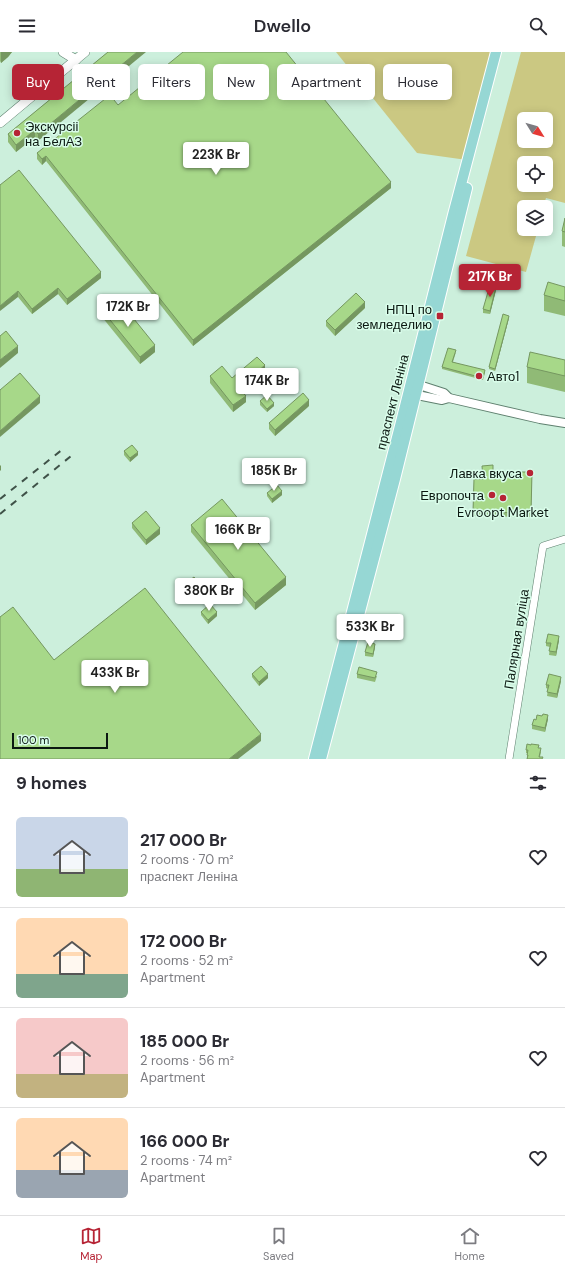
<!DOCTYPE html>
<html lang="en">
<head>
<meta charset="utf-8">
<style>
  body { margin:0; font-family:"DM Sans",sans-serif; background:#f2f2f3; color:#2b2b33; height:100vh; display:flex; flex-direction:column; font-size:15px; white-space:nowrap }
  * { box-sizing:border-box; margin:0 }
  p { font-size:13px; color:#7c7c81 }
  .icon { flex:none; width:22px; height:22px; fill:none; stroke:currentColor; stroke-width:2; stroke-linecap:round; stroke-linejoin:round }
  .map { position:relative; height:707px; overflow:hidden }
  .details { display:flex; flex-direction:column; background:#fff; flex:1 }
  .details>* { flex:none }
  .guide { position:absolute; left:12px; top:12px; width:541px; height:36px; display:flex; gap:8px }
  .needle { width:26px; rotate:127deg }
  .tools { position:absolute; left:517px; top:60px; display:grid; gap:8px }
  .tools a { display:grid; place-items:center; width:36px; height:36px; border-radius:6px; background:#fff; box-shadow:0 2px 10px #0003; font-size:20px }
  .scale { position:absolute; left:12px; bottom:10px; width:96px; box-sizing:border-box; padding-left:4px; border:2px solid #0b1811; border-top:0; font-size:11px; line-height:14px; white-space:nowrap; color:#0b1811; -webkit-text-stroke:3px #d9fdea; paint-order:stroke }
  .price { position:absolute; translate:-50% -34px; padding:0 9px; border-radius:4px; background:#fff; color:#222; font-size:13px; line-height:26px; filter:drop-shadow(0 1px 2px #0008) }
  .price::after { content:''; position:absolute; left:50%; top:24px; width:12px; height:9px; margin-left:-6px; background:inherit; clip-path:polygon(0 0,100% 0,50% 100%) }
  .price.active { background:#b62435; color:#fff }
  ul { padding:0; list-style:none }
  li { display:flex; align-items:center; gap:12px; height:100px; padding:0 16px }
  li+li { border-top:1px solid #e1e1e2 }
  li span { display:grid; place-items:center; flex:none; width:112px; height:80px; border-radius:6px; color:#555 }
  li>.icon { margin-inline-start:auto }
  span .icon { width:48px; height:48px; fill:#fffc; stroke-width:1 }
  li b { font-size:17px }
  h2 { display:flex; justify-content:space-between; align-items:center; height:48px; padding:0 16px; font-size:17px }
  .pill { padding:0 14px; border-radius:6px; background:#fff; box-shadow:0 2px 10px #0003; font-size:14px; line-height:36px }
  .pill.active { background:#b62435; color:#fff }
  header { display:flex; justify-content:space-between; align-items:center; height:52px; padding:0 16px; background:#fff; font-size:18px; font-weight:600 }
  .tab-bar { display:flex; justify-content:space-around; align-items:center; height:56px; border-top:1px solid #e1e1e2; background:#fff; font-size:11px; color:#7c7c81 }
  .tab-bar a { display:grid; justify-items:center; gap:2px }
  .tab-bar .active { color:#b62435 }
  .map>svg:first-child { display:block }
  .green { fill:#cbc882; fill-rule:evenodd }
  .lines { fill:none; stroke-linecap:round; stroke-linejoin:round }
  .minor-casing { stroke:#5f806f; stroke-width:8 }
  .tertiary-casing { stroke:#5f806f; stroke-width:10 }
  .secondary-casing { stroke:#5f806f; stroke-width:10 }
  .primary-casing { stroke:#fff; stroke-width:12 }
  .minor { stroke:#fff; stroke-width:7 }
  .tertiary { stroke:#fff; stroke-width:8 }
  .secondary { stroke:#fff; stroke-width:9 }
  .primary { stroke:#96d7d4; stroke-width:10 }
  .rail { stroke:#3f5248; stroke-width:2; stroke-dasharray:7 7; stroke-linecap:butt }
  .wall { fill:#90ba76 }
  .shaded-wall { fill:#759760 }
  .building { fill:#a7d889; stroke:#759760 }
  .poi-dot { fill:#b62435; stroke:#d9fdea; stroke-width:1.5 }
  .labels { text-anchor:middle; stroke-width:3; stroke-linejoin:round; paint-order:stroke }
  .poi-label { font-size:13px; fill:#0b1811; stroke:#d9fdea; text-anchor:end }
  .street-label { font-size:13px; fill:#0b1811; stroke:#d9fdea }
</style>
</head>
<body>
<header><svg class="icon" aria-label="menu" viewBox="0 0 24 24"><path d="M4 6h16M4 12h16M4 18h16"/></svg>Dwello<svg class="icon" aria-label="search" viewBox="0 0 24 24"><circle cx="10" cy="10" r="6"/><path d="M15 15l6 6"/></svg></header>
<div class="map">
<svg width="565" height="707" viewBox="0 0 565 707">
  <rect width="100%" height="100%" fill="#ccefdc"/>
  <g class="green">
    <path d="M336 0H495L467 108 417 101Z"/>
    <path d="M521 0H565V151L546 146 543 155H524V177H538L526 220 466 204ZM524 67H546V89H524ZM524 111H546V133H524Z"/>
  </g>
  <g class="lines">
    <defs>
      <path id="minor" d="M509 707 543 494 565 487"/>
      <g id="tertiary">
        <path d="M413 331 444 341 449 346"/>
        <path d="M412 342 442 348 449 346 540 367 565 371"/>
      </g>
      <g id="secondary">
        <path d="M63 0 76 8"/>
        <path d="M0 71 85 0"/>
      </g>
      <g id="primary">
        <path d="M314 707 401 370 453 163 496 0"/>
        <path d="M321 707 395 427 467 136"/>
      </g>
    </defs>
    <use href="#minor" class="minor-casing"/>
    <use href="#tertiary" class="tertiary-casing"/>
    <use href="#secondary" class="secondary-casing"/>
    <use href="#primary" class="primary-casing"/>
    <use href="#minor" class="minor"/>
    <use href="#tertiary" class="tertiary"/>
    <use href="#secondary" class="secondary"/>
    <use href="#primary" class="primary"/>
    <g class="rail">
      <path d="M0 447 63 397"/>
      <path d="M0 462 71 404"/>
    </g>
  </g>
  <g class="wall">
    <path d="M0 0H12L8 5 1 11 0 9Z"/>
    <path d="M108 0 38 89 35 85 16 100 8 90V82Z"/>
    <path d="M118 53 391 136 193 294 46 109 42 113 37 107V101Z"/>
    <path d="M0 133 101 226 67 253 58 242 32 262 18 245Z"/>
    <path d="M565 166V195L562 194V179Z"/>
    <path d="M565 235V264L544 259V243Z"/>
    <path d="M496 238 490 262 483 261V257Z"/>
    <path d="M365 256 335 284 326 274V269Z"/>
    <path d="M102 258 155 300 140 312 102 265Z"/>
    <path d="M509 266 495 319 489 317V315Z"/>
    <path d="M456 300 453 310 485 320 483 328 442 317V315Z"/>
    <path d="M565 308V340L527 331V315Z"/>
    <path d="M265 320 242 339 246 350 233 360 210 331V324L232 326Z"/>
    <path d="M260 349 274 354 267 360 260 353Z"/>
    <path d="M309 354 275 384 269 377V371Z"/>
    <path d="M124 399 138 403 130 410 124 403Z"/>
    <path d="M532 420 531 465 473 464 474 427H483L493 423H517Z"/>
    <path d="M267 441 282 443 272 451 267 444Z"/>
    <path d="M132 471 160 482 146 493 132 476Z"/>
    <path d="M191 473 286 533 255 558 191 480Z"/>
    <path d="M186 531 198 534 190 540 186 535Z"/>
    <path d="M201 560 217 564 208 572 201 563Z"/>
    <path d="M559 588 556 604 549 603 550 595 546 594V591Z"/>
    <path d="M375 595 373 605 365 604V600Z"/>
    <path d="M252 622 268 626 259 634 252 625Z"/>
    <path d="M357 622 377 624 375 630 357 626Z"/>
    <path d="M561 629 557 646 547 644 548 637 546 636V633Z"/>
    <path d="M548 667 545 680 532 677V673L536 668Z"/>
    <path d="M539 696 541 700 540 705 543 707H527V701H526V698Z"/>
  </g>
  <g class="shaded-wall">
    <path d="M1 0H12L8 5 1 11Z"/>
    <path d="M137 0H146L38 89V82Z"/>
    <path d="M35 78V85L16 100V93Z"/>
    <path d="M46 104V109L42 113V107Z"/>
    <path d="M391 130V136L193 294V288Z"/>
    <path d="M101 220V226L67 253V247Z"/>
    <path d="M496 235V238L490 262V259Z"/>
    <path d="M58 236V242L32 262V257Z"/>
    <path d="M18 239V245L0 259V254Z"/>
    <path d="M365 250V256L335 284V278Z"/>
    <path d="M509 264V266L495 319V317Z"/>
    <path d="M155 293V300L140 312V305Z"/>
    <path d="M18 294V301L0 316V308Z"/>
    <path d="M265 313V320L239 342V336Z"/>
    <path d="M40 344V351L0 385V379Z"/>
    <path d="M246 344V350L233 360V353Z"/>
    <path d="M309 348V354L275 384V378Z"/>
    <path d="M274 351V354L267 360V357Z"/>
    <path d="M138 400V403L130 410V406Z"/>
    <path d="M1 413V418L0 419V414Z"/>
    <path d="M282 439V443L272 451V447Z"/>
    <path d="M160 476V482L146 493V488Z"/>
    <path d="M286 525V533L255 558V551Z"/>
    <path d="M198 530V534L190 540V536Z"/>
    <path d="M217 560V564L208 572V568Z"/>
    <path d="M559 584V588L556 604V600Z"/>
    <path d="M375 592V595L373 605V602Z"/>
    <path d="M268 622V626L259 634V630Z"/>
    <path d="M561 625V629L557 646V642Z"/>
    <path d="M548 663V667L545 680V676Z"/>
    <path d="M261 682V689L238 707H229Z"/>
  </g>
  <g class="building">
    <path d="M108 0H137L38 82 35 78 16 93 8 82Z"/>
    <path d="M183 0H286L391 130 193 288 46 104 42 107 37 101 110 43 118 53Z"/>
    <path d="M19 118 101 220 67 247 58 236 32 257 18 239 0 254V133Z"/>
    <path d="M565 166V180L562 179Z"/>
    <path d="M548 230 565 235V249L544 243Z"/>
    <path d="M490 233 496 235 490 259 483 257Z"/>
    <path d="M356 241 365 250 335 278 326 269Z"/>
    <path d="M117 246 155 293 140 305 102 258Z"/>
    <path d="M503 262 509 264 495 317 489 315Z"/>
    <path d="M6 279 18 294 0 308V284Z"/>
    <path d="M448 296 456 298 452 310 485 318 483 326 442 315Z"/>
    <path d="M530 300 565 308V324L527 315Z"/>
    <path d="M257 305 265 313 239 336 246 344 233 353 210 324 222 314 232 326Z"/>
    <path d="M20 321 40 344 0 379V338Z"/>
    <path d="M303 341 309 348 275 378 269 371Z"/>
    <path d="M267 343 274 351 267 357 260 349Z"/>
    <path d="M132 393 138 400 130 406 124 399Z"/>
    <path d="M493 413V423H517V420H532L531 461 473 460 474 427H483L482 414Z"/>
    <path d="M277 433 282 439 272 447 267 441Z"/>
    <path d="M222 447 286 525 255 551 191 473Z"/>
    <path d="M146 459 160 476 146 488 132 471Z"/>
    <path d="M194 525 198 530 190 536 186 531Z"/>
    <path d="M145 536 261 682 229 707H0V565L13 555 54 608Z"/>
    <path d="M210 552 217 560 208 568 201 560Z"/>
    <path d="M548 582 559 584 556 600 549 599 551 591H546Z"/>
    <path d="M368 590 375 592 373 602 365 600Z"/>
    <path d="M261 614 268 622 259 630 252 622Z"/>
    <path d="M359 615 377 620 375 626 357 622Z"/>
    <path d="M549 622 561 625 557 642 547 640 549 633H546Z"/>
    <path d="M543 662 548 663 545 676 532 673 534 667 536 668 537 663 542 664Z"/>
    <path d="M527 692 531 693V692L539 693 538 696H541L539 705H543L542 707H527L528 703H527L528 698H526Z"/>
  </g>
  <g class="poi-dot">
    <circle cx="17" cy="81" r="4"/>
    <rect x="436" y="260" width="8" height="8" rx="2"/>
    <circle cx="479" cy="324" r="4"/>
    <circle cx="530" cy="421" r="4"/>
    <circle cx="492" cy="443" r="4"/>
    <circle cx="503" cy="446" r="4"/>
  </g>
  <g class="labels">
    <g class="poi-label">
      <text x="25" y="79" text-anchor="start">Экскурсіі<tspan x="25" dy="15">на БелАЗ</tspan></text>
      <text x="432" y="262">НПЦ по<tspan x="432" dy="15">земледелию</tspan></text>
      <text x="487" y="329" text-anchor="start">Авто1</text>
      <text x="522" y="426">Лавка вкуса</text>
      <text x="484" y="448">Европочта</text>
      <text x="503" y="465" text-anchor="middle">Evroopt Market</text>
    </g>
    <g class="street-label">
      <text transform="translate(392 350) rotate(-76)" y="5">праспект Леніна</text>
      <text transform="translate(516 587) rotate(-81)" y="5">Палярная вуліца</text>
    </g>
  </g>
</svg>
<div class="tools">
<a><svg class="needle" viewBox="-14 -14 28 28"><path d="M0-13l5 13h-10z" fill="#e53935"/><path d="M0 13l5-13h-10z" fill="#7c7c81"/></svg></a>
<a><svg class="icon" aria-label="locate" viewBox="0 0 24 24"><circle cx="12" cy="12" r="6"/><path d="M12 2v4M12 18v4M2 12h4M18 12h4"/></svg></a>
<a><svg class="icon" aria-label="layers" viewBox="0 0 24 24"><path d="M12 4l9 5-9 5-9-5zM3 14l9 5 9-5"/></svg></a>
</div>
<div class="scale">100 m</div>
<b class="price" style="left:216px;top:124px">223K Br</b>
<b class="price active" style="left:490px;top:246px">217K Br</b>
<b class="price" style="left:128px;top:276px">172K Br</b>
<b class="price" style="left:267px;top:350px">174K Br</b>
<b class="price" style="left:274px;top:440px">185K Br</b>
<b class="price" style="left:238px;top:499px">166K Br</b>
<b class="price" style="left:209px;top:560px">380K Br</b>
<b class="price" style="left:370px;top:596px">533K Br</b>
<b class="price" style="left:115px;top:642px">433K Br</b>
<div class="guide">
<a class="pill active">Buy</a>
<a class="pill">Rent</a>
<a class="pill">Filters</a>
<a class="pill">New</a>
<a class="pill">Apartment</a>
<a class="pill">House</a>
</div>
</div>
<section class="details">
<h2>9 homes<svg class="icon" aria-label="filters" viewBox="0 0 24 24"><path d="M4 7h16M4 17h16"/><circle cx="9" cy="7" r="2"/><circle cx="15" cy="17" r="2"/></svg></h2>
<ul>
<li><span style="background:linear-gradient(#c9d6e8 65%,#8fb573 0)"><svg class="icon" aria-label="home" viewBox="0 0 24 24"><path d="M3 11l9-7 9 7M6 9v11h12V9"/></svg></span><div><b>217 000 Br</b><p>2 rooms · 70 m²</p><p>праспект Леніна</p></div><svg class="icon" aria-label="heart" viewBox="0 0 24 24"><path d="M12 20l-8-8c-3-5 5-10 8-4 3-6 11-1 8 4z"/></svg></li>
<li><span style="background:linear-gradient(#ffd9b3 70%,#7fa58c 0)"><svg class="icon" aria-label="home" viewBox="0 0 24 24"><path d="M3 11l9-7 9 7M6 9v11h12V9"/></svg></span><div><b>172 000 Br</b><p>2 rooms · 52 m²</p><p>Apartment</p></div><svg class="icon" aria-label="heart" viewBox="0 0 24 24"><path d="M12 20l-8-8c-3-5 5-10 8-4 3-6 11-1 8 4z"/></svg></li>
<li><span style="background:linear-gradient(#f6c9c9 70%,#c2b280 0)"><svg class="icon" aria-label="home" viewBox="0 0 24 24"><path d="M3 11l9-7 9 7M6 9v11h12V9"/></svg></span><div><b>185 000 Br</b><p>2 rooms · 56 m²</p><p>Apartment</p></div><svg class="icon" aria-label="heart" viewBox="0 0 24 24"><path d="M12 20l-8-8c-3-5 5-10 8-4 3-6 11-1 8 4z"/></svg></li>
<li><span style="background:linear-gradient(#ffd9b3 65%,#9aa5b1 0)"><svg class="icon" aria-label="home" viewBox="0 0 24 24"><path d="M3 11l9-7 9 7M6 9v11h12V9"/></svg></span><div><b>166 000 Br</b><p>2 rooms · 74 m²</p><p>Apartment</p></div><svg class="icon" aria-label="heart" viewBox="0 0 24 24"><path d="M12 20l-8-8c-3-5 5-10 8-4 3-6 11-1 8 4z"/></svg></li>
</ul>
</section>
<nav class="tab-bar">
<a class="active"><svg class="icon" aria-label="map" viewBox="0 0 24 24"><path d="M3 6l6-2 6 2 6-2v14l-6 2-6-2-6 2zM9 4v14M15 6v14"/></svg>Map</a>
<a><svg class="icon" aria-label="saved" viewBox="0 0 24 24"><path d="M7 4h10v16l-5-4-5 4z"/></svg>Saved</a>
<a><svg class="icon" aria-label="home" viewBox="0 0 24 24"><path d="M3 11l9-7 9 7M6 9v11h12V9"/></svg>Home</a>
</nav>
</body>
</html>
